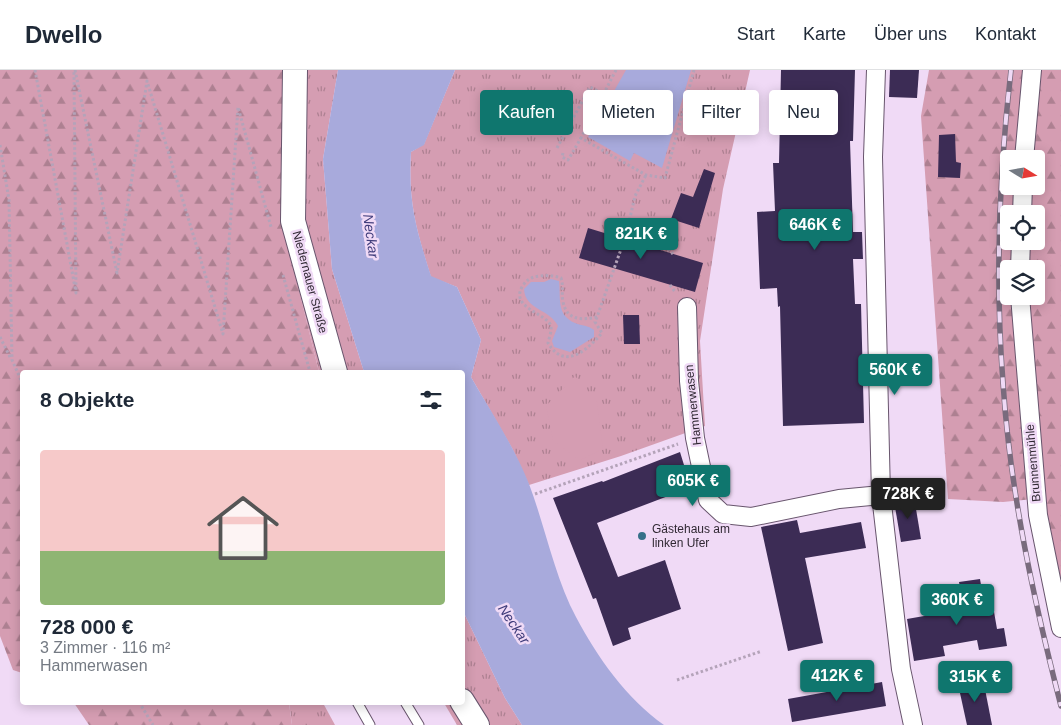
<!DOCTYPE html>
<html lang="de">
<head>
<meta charset="utf-8">
<style>
  body { margin:0; font-family:Helvetica,sans-serif; background:#f6f6f7; color:#1f2937; height:100vh; display:flex; flex-direction:column; font-size:19px; white-space:nowrap }
  * { box-sizing:border-box; margin:0 }
  p { font-size:16px; color:#747a83 }
  .icon { flex:none; width:28px; height:28px; fill:none; stroke:currentColor; stroke-width:2; stroke-linecap:round; stroke-linejoin:round }
  .map { position:relative; flex:1; overflow:hidden }
  .side { position:absolute; left:20px; top:300px; width:445px; height:335px; display:flex; flex-direction:column; background:#fff; border-radius:5px; box-shadow:0 2px 12px #0003 }
  .side>* { flex:none }
  .guide { position:absolute; left:480px; top:20px; width:475px; height:45px; display:flex; gap:10px }
  .needle { width:32px; rotate:101deg }
  .fabs { position:absolute; left:1000px; top:80px; display:grid; gap:10px }
  .fabs a { display:grid; place-items:center; width:45px; height:45px; border-radius:5px; background:#fff; box-shadow:0 2px 12px #0003; font-size:25px }
  .price { position:absolute; translate:-50% -42px; padding:0 11px; border-radius:5px; background:#0f766e; color:#fff; font-size:16px; line-height:32px; filter:drop-shadow(0 1px 2px #0008) }
  .price::after { content:''; position:absolute; left:50%; top:30px; width:15px; height:11px; margin-left:-8px; background:inherit; clip-path:polygon(0 0,100% 0,50% 100%) }
  .price.on { background:#222; color:#fff }
  ul { padding:0; list-style:none }
  li { display:grid; align-content:center; gap:10px; height:265px; padding:0 20px }
  li span { display:grid; place-items:center; height:155px; border-radius:5px; color:#555 }
  li>.icon { margin-inline-start:auto }
  span .icon { width:90px; height:90px; fill:#fffc; stroke-width:1 }
  li b { font-size:21px }
  h2 { display:flex; justify-content:space-between; align-items:center; height:60px; padding:0 20px; font-size:21px }
  .tag { padding:0 18px; border-radius:5px; background:#fff; box-shadow:0 2px 12px #0003; font-size:18px; line-height:45px }
  .tag.on { background:#0f766e; color:#fff }
  header { display:flex; align-items:center; gap:30px; box-sizing:border-box; height:70px; padding:0 25px; background:#fff; border-bottom:1px solid #e0e1e3 }
  header strong { font-size:24px }
  nav { display:flex; gap:28px; margin-inline-start:auto; font-size:18px }
  .map>svg:first-child { display:block }
  .grass { fill:url(#grass-tufts) }
  .forest { fill:url(#forest-firs); fill-rule:evenodd }
  .park { fill:#d59db2 }
  .water { fill:#a8aadc }
  .building { fill:#3c2c55 }
  .lines { fill:none; stroke-linecap:round; stroke-linejoin:round }
  .lane-casing { stroke:#68556d; stroke-width:11 }
  .street-casing { stroke:#68556d; stroke-width:20 }
  .secondary-casing { stroke:#68556d; stroke-width:26 }
  .path { stroke:#b4a3b9; stroke-width:3; stroke-dasharray:2.5 2.5; stroke-linecap:butt }
  .lane { stroke:#fff; stroke-width:9 }
  .street { stroke:#fff; stroke-width:18 }
  .secondary { stroke:#fff; stroke-width:24 }
  .rail-casing { stroke:#796b7d; stroke-width:5.5 }
  .rail { stroke:#f0daf6; stroke-width:4; stroke-dasharray:11; stroke-linecap:butt }
  .poi-dot { fill:#367089; stroke:#f0daf6; stroke-width:2 }
  .labels { text-anchor:middle; stroke-width:5; stroke-linejoin:round; paint-order:stroke }
  .street-label { font-size:12px; fill:#302833; stroke:#f0daf6 }
  .poi-label { font-size:12px; fill:#302833; stroke:#f0daf6; text-anchor:start }
  .water-label { font-size:14px; font-style:italic; fill:#403d7b; stroke:#f0daf6 }
</style>
</head>
<body>
<header>
<strong>Dwello</strong>
<nav><a>Start</a><a>Karte</a><a>Über uns</a><a>Kontakt</a></nav>
</header>
<div class="map">
<svg width="1061" height="655" viewBox="0 0 1061 655">
  <defs>
    <pattern id="grass-tufts" width="24" height="20" patternUnits="userSpaceOnUse" patternTransform="scale(1.25)"><rect width="24" height="20" fill="#d59db2"/><path d="M3 7l-1-3M5 7V3M7 7l1-3M15 17l-1-3M17 17v-4M19 17l1-3" fill="none" stroke="#ad8091"/></pattern>
    <pattern id="forest-firs" width="22" height="20" patternUnits="userSpaceOnUse" patternTransform="scale(1.25)"><rect width="22" height="20" fill="#d59db2"/><path d="M5 1l3.5 6h-7zM16 11l3.5 6h-7z" fill="#ad8091"/></pattern>
  </defs>
  <rect width="100%" height="100%" fill="#f0daf6"/>
  <g class="grass">
    <path d="M284 0H338L323 89 332 199 364 302H319L294 200 282 127Z"/>
    <path d="M455 0H750L723 119 700 271 705 356 621 386 529 415 513 380 471 307 481 270 457 217 431 207C416 159 408 132 411 82L424 74Z"/>
    <path d="M463 541 505 628 522 655H457L444 633 462 632Z"/>
    <path d="M289 633H323L335 655H292Z"/>
  </g>
  <g class="forest">
    <path d="M0 0H284L282 127 294 200 319 302H22V603L13 600 0 566Z"/>
    <path d="M929 0H1061V510L1043 428 1003 432 948 429 921 46ZM1009 89H1036V116H1009ZM1009 144H1036V171H1009ZM1009 199H1036V226H1009Z"/>
    <path d="M74 633H289L292 655H89Z"/>
  </g>
  <path class="park" d="M575 306 597 332 603 379 580 390 553 371 546 336Z"/>
  <g class="water">
    <path d="M338 0H455L424 75 411 82C408 132 416 159 431 206L457 217 481 270 471 307C491 342 514 376 529 414 545 456 555 508 576 547 597 587 627 629 664 655H522L505 628 463 541 462 302H364L332 199 323 89Z"/>
    <path d="M626 0H691L662 98 634 83 630 91 588 67Z"/>
    <path d="M551 209 559 211C561 228 556 245 575 253 582 256 588 255 594 260V267L570 282 554 277 552 271 558 256C550 239 525 240 524 219L531 212H544Z"/>
  </g>
  <g class="building">
    <path d="M781 0H855L853 71H850L853 162H862L863 189H853L855 234H861L864 353 783 356 780 236 778 237 777 218 760 219 757 142 775 141 773 93H779Z"/>
    <path d="M890 0H919L917 28 889 27Z"/>
    <path d="M955 64 956 92 961 93 960 108 938 107 939 65Z"/>
    <path d="M704 99 715 103 699 158 671 149 681 123 693 127Z"/>
    <path d="M588 158 703 193 695 222 579 188Z"/>
    <path d="M623 245H639L640 274H624Z"/>
    <path d="M680 382 688 408 681 412 684 420 597 453 618 507 665 490 681 539 628 558 631 569 613 576 596 528 593 529 553 428 602 411 603 412Z"/>
    <path d="M914 427 921 469 901 472 894 431Z"/>
    <path d="M797 450 800 463 861 452 866 478 805 488 823 573 788 581 761 457Z"/>
    <path d="M980 509 985 538 993 536 997 559 1004 558 1007 576 979 580 977 570 943 576 945 586 914 591 907 549 964 539 959 512Z"/>
    <path d="M983 609 992 655H967L958 614Z"/>
    <path d="M882 612 886 636 792 652 788 629Z"/>
  </g>
  <g class="lines">
    <defs>
      <g id="lane">
        <path d="M357 632 370 655"/>
        <path d="M405 632 419 655"/>
      </g>
      <g id="street">
        <path d="M876 0 873 87 881 425 901 599 913 655"/>
        <path d="M1024 89 1032 0"/>
        <path d="M1022 144 1023 116"/>
        <path d="M1020 199 1021 171"/>
        <path d="M1020 226 1038 445 1061 558"/>
        <path d="M687 237 689 311 695 368 708 430 723 444 751 447 839 429 881 425"/>
      </g>
      <g id="secondary">
        <path d="M295 0 293 151 335 302"/>
        <path d="M462 631 477 655"/>
      </g>
    </defs>
    <use href="#lane" class="lane-casing"/>
    <use href="#street" class="street-casing"/>
    <use href="#secondary" class="secondary-casing"/>
    <g class="path">
      <path d="M35 0 76 223 74 2"/>
      <path d="M75 0 117 203 147 11 223 264 238 37 271 157"/>
      <path d="M616 0 581 68 646 105 665 108 694 0"/>
      <path d="M0 75 9 130 12 290 22 312"/>
      <path d="M557 78 590 17 604 24"/>
      <path d="M563 83 562 87 568 90 581 68"/>
      <path d="M626 165 664 175 673 184"/>
      <path d="M283 205 310 302"/>
      <path d="M670 215 676 223"/>
      <path d="M597 247C582 250 567 251 563 232 561 223 564 218 561 208 553 205 542 205 534 207 528 209 525 212 522 217 511 237 542 242 550 254 553 258 549 268 548 273 565 301 587 280 602 263L595 252 597 247 626 165 635 126 646 105"/>
      <path d="M0 267 11 289"/>
      <path d="M535 424 678 374"/>
      <path d="M677 610 762 581"/>
      <path d="M139 632 153 655"/>
    </g>
    <use href="#lane" class="lane"/>
    <use href="#street" class="street"/>
    <use href="#secondary" class="secondary"/>
    <defs>
      <path id="rail" d="M1011 0C999 104 995 209 1003 313 1010 422 1034 531 1061 636"/>
    </defs>
    <use href="#rail" class="rail-casing"/>
    <use href="#rail" class="rail"/>
  </g>
  <circle class="poi-dot" cx="642" cy="466" r="5"/>
  <g class="labels">
    <g class="street-label">
      <text transform="translate(310 212) rotate(75)" y="4">Niedernauer Straße</text>
      <text transform="translate(693 335) rotate(-96)" y="4">Hammerwasen</text>
      <text transform="translate(1033 393) rotate(-95)" y="4">Brunnenmühle</text>
    </g>
    <g class="poi-label">
      <text x="652" y="463">Gästehaus am<tspan x="652" dy="14">linken Ufer</tspan></text>
    </g>
    <g class="water-label">
      <text transform="translate(371 166) rotate(82)" y="5">Neckar</text>
      <text transform="translate(514 554) rotate(56)" y="5">Neckar</text>
    </g>
  </g>
</svg>
<div class="fabs">
<a><svg class="needle" viewBox="-14 -14 28 28"><path d="M0-13l5 13h-10z" fill="#e53935"/><path d="M0 13l5-13h-10z" fill="#747a83"/></svg></a>
<a><svg class="icon" aria-label="locate" viewBox="0 0 24 24"><circle cx="12" cy="12" r="6"/><path d="M12 2v4M12 18v4M2 12h4M18 12h4"/></svg></a>
<a><svg class="icon" aria-label="layers" viewBox="0 0 24 24"><path d="M12 4l9 5-9 5-9-5zM3 14l9 5 9-5"/></svg></a>
</div>
<b class="price" style="left:815px;top:181px">646K €</b>
<b class="price" style="left:641px;top:190px">821K €</b>
<b class="price" style="left:895px;top:326px">560K €</b>
<b class="price" style="left:693px;top:437px">605K €</b>
<b class="price on" style="left:908px;top:450px">728K €</b>
<b class="price" style="left:957px;top:556px">360K €</b>
<b class="price" style="left:837px;top:632px">412K €</b>
<b class="price" style="left:975px;top:633px">315K €</b>
<div class="guide">
<a class="tag on">Kaufen</a>
<a class="tag">Mieten</a>
<a class="tag">Filter</a>
<a class="tag">Neu</a>
</div>
<section class="side">
<h2>8 Objekte<svg class="icon" aria-label="filters" viewBox="0 0 24 24"><path d="M4 7h16M4 17h16"/><circle cx="9" cy="7" r="2"/><circle cx="15" cy="17" r="2"/></svg></h2>
<ul>
<li><span style="background:linear-gradient(#f6c9c9 65%,#8fb573 0)"><svg class="icon" aria-label="home" viewBox="0 0 24 24"><path d="M3 11l9-7 9 7M6 9v11h12V9"/></svg></span><div><b>728 000 €</b><p>3 Zimmer · 116 m²</p><p>Hammerwasen</p></div></li>
</ul>
</section>
</div>
</body>
</html>
